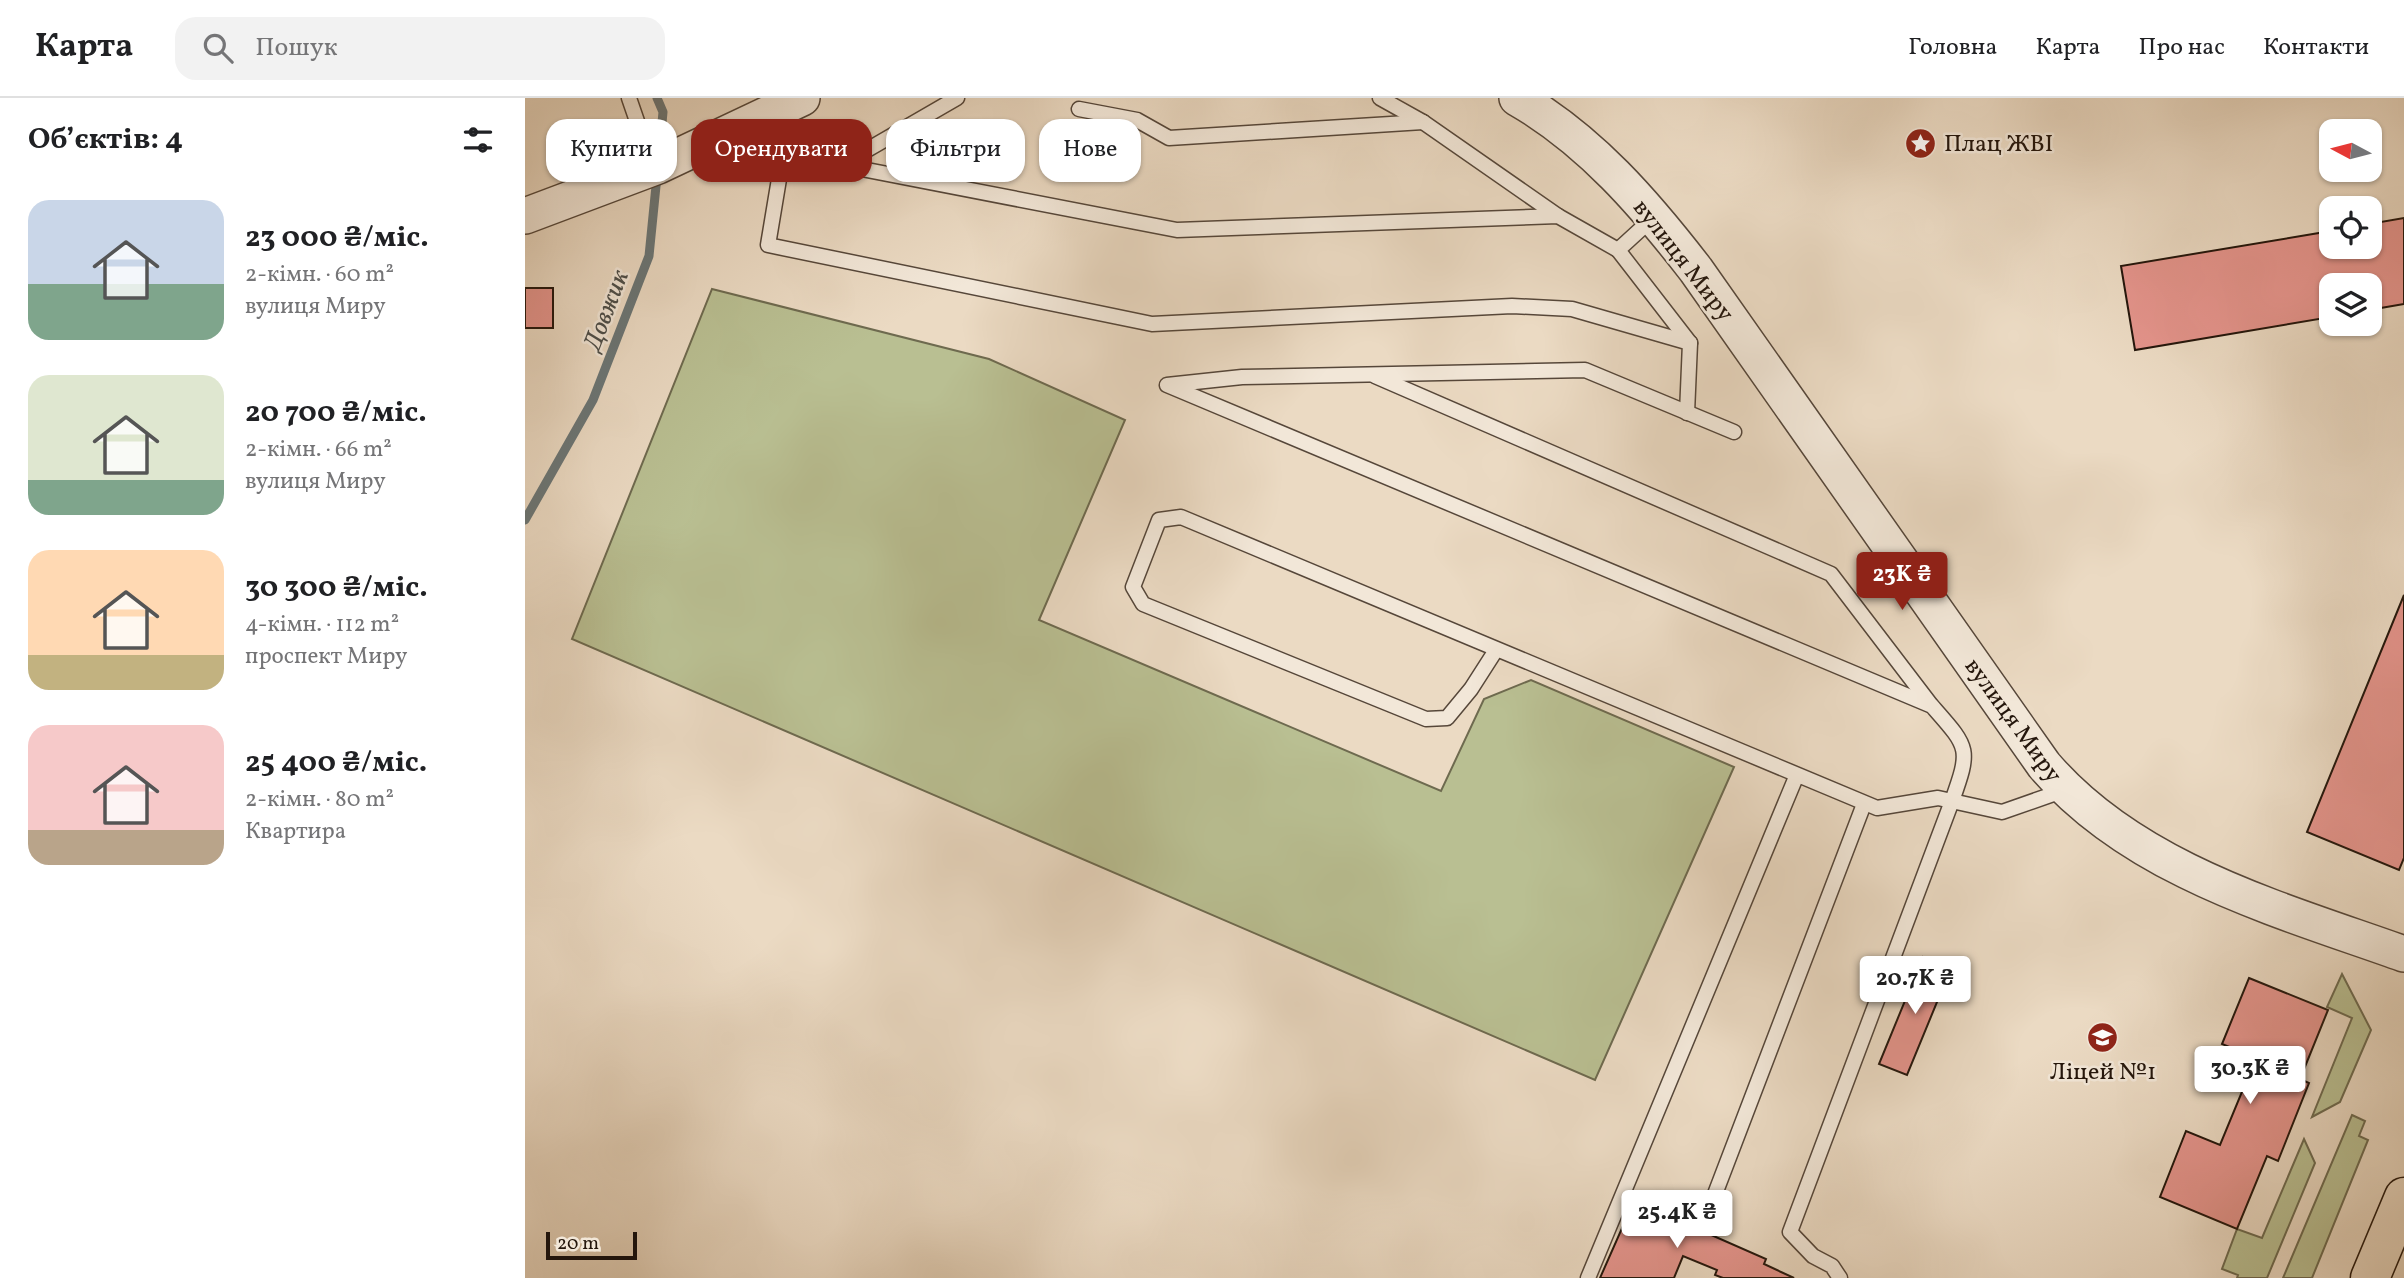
<!DOCTYPE html>
<html lang="uk">
<head>
<meta charset="utf-8">
<style>
  body { margin:0; font-family:Vollkorn,serif; background:#f2f2f2; color:#202124; height:100vh; display:flex; flex-direction:column; font-size:26px; white-space:nowrap }
  * { box-sizing:border-box; margin:0 }
  p { font-size:23px; color:#757577 }
  .icon { flex:none; width:38px; height:38px; fill:none; stroke:currentColor; stroke-width:2; stroke-linecap:round; stroke-linejoin:round }
  .map { position:relative; flex:1; overflow:hidden }
  .details { display:flex; flex-direction:column; background:#fff; width:525px }
  .details>* { flex:none }
  .top-card { position:absolute; left:21px; top:21px; width:665px; height:63px; display:flex; gap:14px }
  .needle { width:46px; rotate:277deg }
  .buttons { position:absolute; left:1794px; top:21px; display:grid; gap:14px }
  .buttons a { display:grid; place-items:center; width:63px; height:63px; border-radius:14px; background:#fff; box-shadow:0 2px 5px #0004; font-size:35px }
  .scale { position:absolute; left:21px; bottom:18px; width:91px; box-sizing:border-box; padding-left:7px; border:4px solid #24160c; border-top:0; font-size:19px; line-height:24px; white-space:nowrap; color:#24160c; -webkit-text-stroke:5px #f2e7d8; paint-order:stroke }
  .price { position:absolute; translate:-50% -60px; padding:0 16px; border-radius:7px; background:#fff; color:#222; font-size:23px; line-height:46px; filter:drop-shadow(0 2px 4px #0008) }
  .price::after { content:''; position:absolute; left:50%; top:42px; width:21px; height:16px; margin-left:-10px; background:inherit; clip-path:polygon(0 0,100% 0,50% 100%) }
  .price.active { background:#8f2418; color:#fff }
  ul { padding:0; list-style:none }
  li { display:flex; align-items:center; gap:21px; height:175px; padding:0 28px }
  li span { display:grid; place-items:center; flex:none; width:196px; height:140px; border-radius:21px; color:#555 }
  li>.icon { margin-inline-start:auto }
  span .icon { width:84px; height:84px; fill:#fffc; stroke-width:1 }
  li b { font-size:30px }
  h2 { display:flex; justify-content:space-between; align-items:center; height:84px; padding:0 28px; font-size:30px }
  .chip { padding:0 24px; border-radius:21px; background:#fff; box-shadow:0 2px 5px #0004; font-size:24px; line-height:63px }
  .chip.active { background:#8f2418; color:#fff }
  header { display:flex; align-items:center; gap:42px; box-sizing:border-box; height:98px; padding:0 35px; background:#fff; border-bottom:2px solid #e0e0e0 }
  header strong { font-size:33px }
  nav { display:flex; gap:38px; margin-inline-start:auto; font-size:24px }
  .search { width:490px; height:63px; background:#f2f2f2; display:flex; align-items:center; gap:18px; box-sizing:border-box; padding:0 24px; border-radius:21px; color:#757577; font-size:26px }
  main { display:flex; flex:1; min-height:0 }
  .map>svg:first-child { display:block }
  .green { fill:#b9bf92; stroke:#6e6a4f; stroke-width:2 }
  .lines { fill:none; stroke-linecap:round; stroke-linejoin:round }
  .stream { stroke:#6c7777; stroke-width:9 }
  .building { fill:#e4948c; stroke:#24160c; stroke-width:2 }
  .service-casing { stroke:#56473a; stroke-width:17 }
  .tertiary-casing { stroke:#56473a; stroke-width:38 }
  .primary-casing { stroke:#24160c; stroke-width:41 }
  .service { stroke:#f2e7d8; stroke-width:14 }
  .tertiary { stroke:#f2e7d8; stroke-width:35 }
  .primary { stroke:#ebdac3; stroke-width:38 }
  .labels { text-anchor:middle; stroke-width:5; stroke-linejoin:round; paint-order:stroke }
  .poi-label { font-size:24px; fill:#24160c; stroke:#f2e7d8; text-anchor:start }
  .street-label { font-size:24px; fill:#24160c; stroke:#f2e7d8 }
  .water-label { font-size:26px; font-style:italic; fill:#4e4f4a; stroke:#f2e7d8 }
</style>
</head>
<body>
<header>
<strong>Карта</strong>
<div class="search"><svg class="icon" aria-label="search" viewBox="0 0 24 24"><circle cx="10" cy="10" r="6"/><path d="M15 15l6 6"/></svg>Пошук</div>
<nav><a>Головна</a><a>Карта</a><a>Про нас</a><a>Контакти</a></nav>
</header>
<main>
<section class="details">
<h2>Об’єктів: 4<svg class="icon" aria-label="filters" viewBox="0 0 24 24"><path d="M4 7h16M4 17h16"/><circle cx="9" cy="7" r="2"/><circle cx="15" cy="17" r="2"/></svg></h2>
<ul>
<li><span style="background:linear-gradient(#c9d6e8 60%,#7fa58c 0)"><svg class="icon" aria-label="home" viewBox="0 0 24 24"><path d="M3 11l9-7 9 7M6 9v11h12V9"/></svg></span><div><b>23 000 ₴/міс.</b><p>2-кімн. · 60 m²</p><p>вулиця Миру</p></div></li>
<li><span style="background:linear-gradient(#dfe7d0 75%,#7fa58c 0)"><svg class="icon" aria-label="home" viewBox="0 0 24 24"><path d="M3 11l9-7 9 7M6 9v11h12V9"/></svg></span><div><b>20 700 ₴/міс.</b><p>2-кімн. · 66 m²</p><p>вулиця Миру</p></div></li>
<li><span style="background:linear-gradient(#ffd9b3 75%,#c2b280 0)"><svg class="icon" aria-label="home" viewBox="0 0 24 24"><path d="M3 11l9-7 9 7M6 9v11h12V9"/></svg></span><div><b>30 300 ₴/міс.</b><p>4-кімн. · 112 m²</p><p>проспект Миру</p></div></li>
<li><span style="background:linear-gradient(#f6c9c9 75%,#b9a48a 0)"><svg class="icon" aria-label="home" viewBox="0 0 24 24"><path d="M3 11l9-7 9 7M6 9v11h12V9"/></svg></span><div><b>25 400 ₴/міс.</b><p>2-кімн. · 80 m²</p><p>Квартира</p></div></li>
</ul>
</section>
<div class="map">
<svg width="1879" height="1180" viewBox="0 0 1879 1180">
  <rect width="100%" height="100%" fill="#ebdac3"/>
  <filter id="stains"><feTurbulence type="fractalNoise" baseFrequency=".00286" numOctaves="4"/><feColorMatrix values="0 0 0 0 .2 0 0 0 0 .09 0 0 0 0 .02 0 0 0 .5 -.17"/></filter>
  <radialGradient id="worn" r=".72"><stop offset=".6" stop-color="#630" stop-opacity="0"/><stop offset="1" stop-color="#630" stop-opacity=".3"/></radialGradient>
  <g class="green">
    <path d="M187 191 464 261 600 322 514 522 916 693 959 601 1006 582 1209 669 1070 982 47 541Z"/>
    <path d="M1817 876 1846 932 1815 1004 1787 1019 1827 920 1802 909Z"/>
    <path d="M1827 1017 1840 1023 1834 1038 1843 1042 1787 1180H1758Z"/>
    <path d="M1779 1041 1790 1065 1742 1180H1712L1713 1177 1697 1171 1712 1131 1737 1140Z"/>
  </g>
  <g class="lines">
    <g class="stream">
      <path d="M132 0 138 14 134 57"/>
      <path d="M0 422 68 302 124 158 132 78"/>
    </g>
  </g>
  <g class="building">
    <path d="M1879 120V206L1844 212V187H1806V219L1610 252 1596 168 1806 133V149H1844V126Z"/>
    <rect x="0" y="190" width="28" height="40"/>
    <path d="M1879 497V760L1874 772 1782 734Z"/>
    <path d="M1398 859 1426 870 1382 977 1354 966Z"/>
    <path d="M1724 880 1803 912 1775 981 1784 985 1753 1063 1742 1058 1712 1131 1635 1099 1661 1033 1695 1047 1731 960 1697 946Z"/>
    <path d="M1109 1103 1241 1161 1239 1166 1269 1180H1198L1190 1177 1192 1172 1158 1158 1149 1180H1075Z"/>
  </g>
  <g class="lines">
    <defs>
      <g id="service">
        <path d="M104 0 114 29 115 74"/>
        <path d="M855 0 898 24 1033 118"/>
        <path d="M554 11 612 22 644 40 898 24"/>
        <path d="M316 67 432 0"/>
        <path d="M1129 119 1093 152 1165 245"/>
        <path d="M1093 152 1033 118 652 132 316 67 255 75 243 147 627 226 987 208 1047 211 1165 245 1162 315"/>
        <path d="M850 278 1306 476 1406 607"/>
        <path d="M1209 334 1060 272 717 279 642 287 1407 608C1444 650 1446 650 1427 703L1265 1134 1288 1158 1307 1168 1315 1180"/>
        <path d="M971 552 946 591 922 620 901 621 618 506 608 489 634 422 656 419 1352 710 1413 700 1477 714 1540 692"/>
        <path d="M1182 1117 1339 706"/>
        <path d="M1063 1180 1271 679"/>
      </g>
      <g id="tertiary">
        <path d="M992 0C1065 42 1120 106 1171 172L1519 667C1609 772 1753 811 1879 856"/>
        <path d="M0 118 133 68 277 0"/>
      </g>
      <path id="primary" d="M1845 1180 1879 1099"/>
    </defs>
    <use href="#service" class="service-casing"/>
    <use href="#tertiary" class="tertiary-casing"/>
    <use href="#primary" class="primary-casing"/>
    <use href="#service" class="service"/>
    <use href="#tertiary" class="tertiary"/>
    <use href="#primary" class="primary"/>
  </g>
  <defs>
    <symbol id="sight-disc" viewBox="-11 -11 22 22"><circle r="9.5" fill="#8f2418" stroke="#f2e7d8"/><path d="M0-6L1.8-2.2L6-1.7L2.9 1.2L3.7 5.4L0 3.3L-3.7 5.4L-2.9 1.2L-6-1.7L-1.8-2.2Z" fill="#fff"/></symbol>
    <symbol id="school-disc" viewBox="-11 -11 22 22"><circle r="9.5" fill="#8f2418" stroke="#f2e7d8"/><path d="M0-5L7-2L0 1L-7-2ZM-4 1L0 2.5L4 1V4Q0 6-4 4Z" fill="#fff"/></symbol>
  </defs>
  <g fill-rule="evenodd">
    <use href="#sight-disc" x="1378" y="28" width="35" height="35"/>
    <use href="#school-disc" x="1560" y="922" width="35" height="35"/>
  </g>
  <g class="labels">
    <g class="poi-label">
      <text x="1419" y="53">Плац ЖВІ</text>
      <text x="1578" y="981" text-anchor="middle">Ліцей №1</text>
    </g>
    <g class="street-label">
      <text transform="translate(1159 162) rotate(52)" y="8">вулиця Миру</text>
      <text transform="translate(1489 622) rotate(54)" y="8">вулиця Миру</text>
    </g>
    <g class="water-label">
      <text transform="translate(80 212) rotate(-69)" y="9">Довжик</text>
    </g>
  </g>
  <rect width="100%" height="100%" filter="url(#stains)"/>
  <rect width="100%" height="100%" fill="url(#worn)"/>
</svg>
<div class="buttons">
<a><svg class="needle" viewBox="-14 -14 28 28"><path d="M0-13l5 13h-10z" fill="#e53935"/><path d="M0 13l5-13h-10z" fill="#757577"/></svg></a>
<a><svg class="icon" aria-label="locate" viewBox="0 0 24 24"><circle cx="12" cy="12" r="6"/><path d="M12 2v4M12 18v4M2 12h4M18 12h4"/></svg></a>
<a><svg class="icon" aria-label="layers" viewBox="0 0 24 24"><path d="M12 4l9 5-9 5-9-5zM3 14l9 5 9-5"/></svg></a>
</div>
<div class="scale">20 m</div>
<b class="price active" style="left:1377px;top:514px">23K ₴</b>
<b class="price" style="left:1390px;top:918px">20.7K ₴</b>
<b class="price" style="left:1725px;top:1008px">30.3K ₴</b>
<b class="price" style="left:1152px;top:1152px">25.4K ₴</b>
<div class="top-card">
<a class="chip">Купити</a>
<a class="chip active">Орендувати</a>
<a class="chip">Фільтри</a>
<a class="chip">Нове</a>
</div>
</div>
</main>
</body>
</html>
